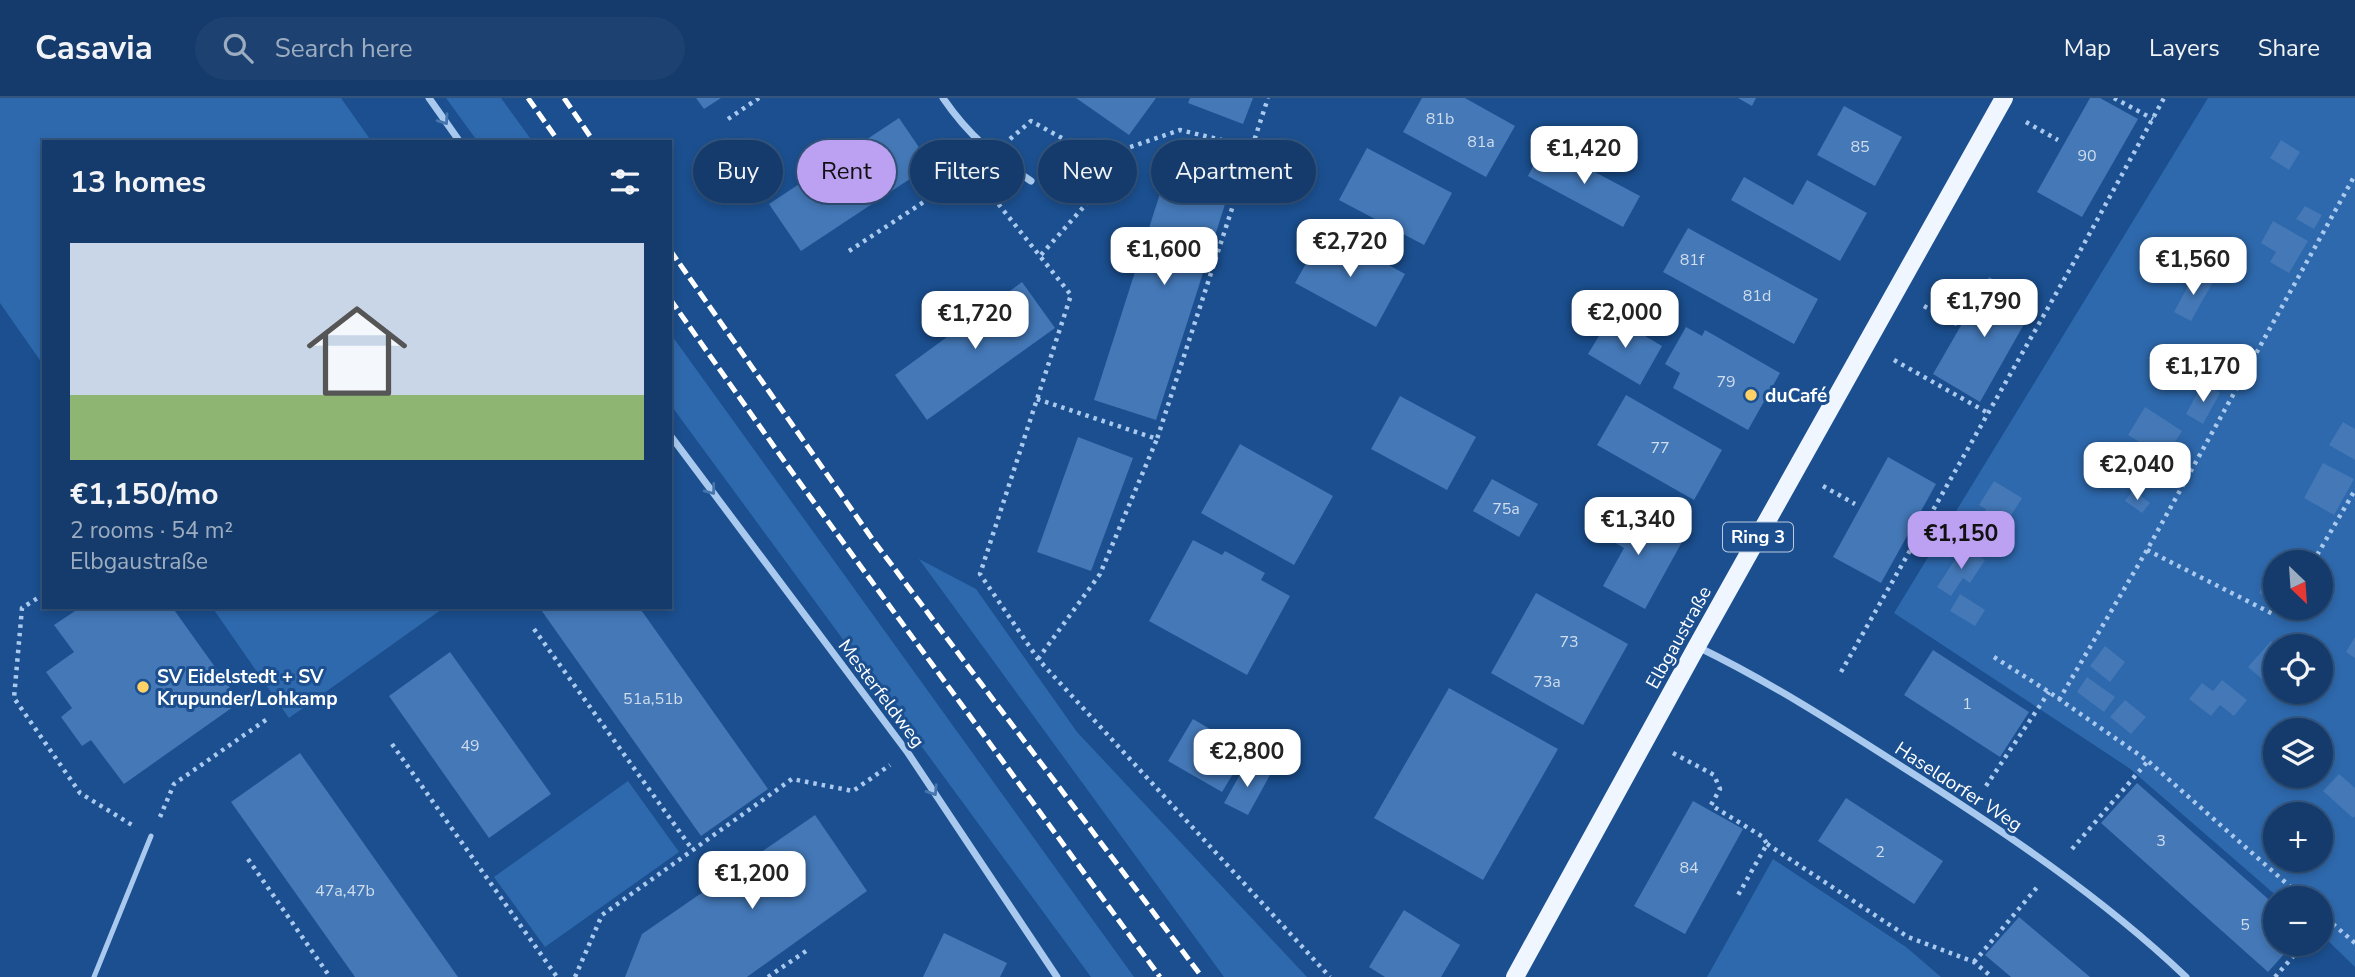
<!DOCTYPE html>
<html lang="en">
<head>
<meta charset="utf-8">
<style>
  body { margin:0; font-family:"Nunito Sans",sans-serif; background:#1d4271; color:#f1f3f6; height:100vh; display:flex; flex-direction:column; font-size:26px; white-space:nowrap }
  * { box-sizing:border-box; margin:0 }
  p { font-size:23px; color:#9dadc1 }
  .icon { flex:none; width:38px; height:38px; fill:none; stroke:currentColor; stroke-width:2; stroke-linecap:round; stroke-linejoin:round }
  .map { position:relative; flex:1; overflow:hidden }
  .side { position:absolute; left:42px; top:42px; width:630px; height:469px; display:flex; flex-direction:column; background:#143b6b; border-radius:0px; box-shadow:0 4px 10px #0003,0 0 0 2px #33557e }
  .side>* { flex:none }
  .top-card { position:absolute; left:693px; top:42px; width:665px; height:63px; display:flex; gap:14px }
  .needle { width:46px; rotate:155deg }
  .tools { position:absolute; left:2263px; top:452px; display:grid; gap:14px }
  .tools a { display:grid; place-items:center; width:70px; height:70px; border-radius:50%; background:#143b6b; box-shadow:0 4px 10px #0003,0 0 0 2px #33557e; font-size:35px }
  .price { position:absolute; translate:-50% -60px; padding:0 16px; border-radius:14px; background:#fff; color:#222; font-size:23px; line-height:46px; filter:drop-shadow(0 2px 4px #0008) }
  .price::after { content:''; position:absolute; left:50%; top:42px; width:21px; height:16px; margin-left:-10px; background:inherit; clip-path:polygon(0 0,100% 0,50% 100%) }
  .price.active { background:#bca0f2; color:#111 }
  ul { padding:0; list-style:none }
  li { display:grid; align-content:center; gap:14px; height:371px; padding:0 28px }
  li+li { border-top:2px solid #33557e }
  li span { display:grid; place-items:center; height:217px; border-radius:0px; color:#555 }
  li>.icon { margin-inline-start:auto }
  span .icon { width:126px; height:126px; fill:#fffc; stroke-width:1 }
  li b { font-size:30px }
  h2 { display:flex; justify-content:space-between; align-items:center; height:84px; padding:0 28px; font-size:30px }
  .tag { padding:0 24px; border-radius:32px; background:#143b6b; box-shadow:0 4px 10px #0003,0 0 0 2px #33557e; font-size:24px; line-height:63px }
  .tag.active { background:#bca0f2; color:#111 }
  header { display:flex; align-items:center; gap:42px; box-sizing:border-box; height:98px; padding:0 35px; background:#143b6b; border-bottom:2px solid #33557e }
  header strong { font-size:33px }
  nav { display:flex; gap:38px; margin-inline-start:auto; font-size:24px }
  .search { width:490px; height:63px; background:#1d4271; display:flex; align-items:center; gap:18px; box-sizing:border-box; padding:0 24px; border-radius:38px; color:#9dadc1; font-size:26px }
  .map>svg:first-child { display:block }
  .green { fill:#2e69ad; fill-rule:evenodd }
  .building { fill:#4478b7 }
  .lines { fill:none; stroke-linecap:round; stroke-linejoin:round }
  .path { stroke:#a9c9ee; stroke-width:4.5; stroke-dasharray:3.5 5; stroke-linecap:butt }
  .lane { stroke:#a9c9ee; stroke-width:5 }
  .street { stroke:#a9c9ee; stroke-width:7 }
  .primary { stroke:#f0f6ff; stroke-width:18 }
  .rail { stroke:#fff; stroke-width:5; stroke-dasharray:12 5; stroke-linecap:butt }
  .oneway { stroke:#4674ac }
  .poi-dot { fill:#ffd166; stroke:#1b4f8f; stroke-width:2.5 }
  .labels { text-anchor:middle; stroke-width:6; stroke-linejoin:round; paint-order:stroke }
  .number-label { font-size:16px; fill:#d0dded }
  .shield { fill:#1b4f8f; stroke:#bbcadd; stroke-width:2 }
  .shield-label { font-size:18px; font-weight:bold; fill:#fff }
  .poi-label { font-size:19px; font-weight:bold; fill:#fff; stroke:#1b4f8f; text-anchor:start }
  .street-label { font-size:19px; fill:#fff; stroke:#1b4f8f }
</style>
</head>
<body>
<header>
<strong>Casavia</strong>
<div class="search"><svg class="icon" aria-label="search" viewBox="0 0 24 24"><circle cx="10" cy="10" r="6"/><path d="M15 15l6 6"/></svg>Search here</div>
<nav><a>Map</a><a>Layers</a><a>Share</a></nav>
</header>
<div class="map">
<svg width="2355" height="879" viewBox="0 0 2355 879">
  <rect width="100%" height="100%" fill="#1b4f8f"/>
  <g class="green">
    <path d="M0 0H341L372 44H44V268L0 205Z"/>
    <path d="M446 0H501L533 44H478Z"/>
    <path d="M2208 0H2355V869L2321 836 2320 800H2279L2129 670 1894 515ZM2275 464H2320V509H2275ZM2275 548H2320V593H2275ZM2275 632H2320V677H2275ZM2275 716H2320V761H2275Z"/>
    <path d="M670 235 1134 879H1091L670 306Z"/>
    <path d="M919 461 976 491 1077 634 1307 879H1224Z"/>
    <path d="M212 509H445L289 620Z"/>
    <path d="M628 683 679 754 545 849 494 779Z"/>
    <path d="M1773 761 1906 849 1941 879H1707Z"/>
  </g>
  <g class="building">
    <path d="M696 0H721L704 11Z"/>
    <path d="M1076 0H1156L1129 37Z"/>
    <path d="M1190 0H1253L1243 26 1188 5Z"/>
    <path d="M1422 0H1465L1515 28 1486 79 1403 34Z"/>
    <path d="M1738 0H1756L1752 8Z"/>
    <path d="M2090 0H2100L2138 21 2082 119 2037 94Z"/>
    <path d="M1844 8 1902 39 1875 88 1817 57Z"/>
    <path d="M899 20 931 67 801 153 769 106Z"/>
    <path d="M2281 42 2300 54 2289 72 2270 60Z"/>
    <path d="M1544 47 1640 98 1623 129 1528 78Z"/>
    <path d="M1367 50 1452 95 1424 147 1339 102Z"/>
    <path d="M1173 55 1235 75 1156 322 1094 302Z"/>
    <path d="M1744 79 1793 107 1807 82 1867 115 1840 163 1731 102Z"/>
    <path d="M2305 108 2322 117 2314 131 2296 121Z"/>
    <path d="M2273 123 2308 143 2289 175 2270 164 2276 154 2261 145Z"/>
    <path d="M1688 130 1818 201 1794 246 1663 174Z"/>
    <path d="M1325 132 1405 176 1376 229 1295 185Z"/>
    <path d="M2195 175 2213 184 2191 223 2174 214Z"/>
    <path d="M1989 179 2036 205 1980 304 1933 276Z"/>
    <path d="M1022 184 1055 230 927 322 895 277Z"/>
    <path d="M1611 218 1662 248 1640 287 1588 256Z"/>
    <path d="M1686 229 1702 238 1705 232 1780 275 1748 332 1673 290 1680 275 1665 266Z"/>
    <path d="M2203 285 2220 295 2203 326 2186 316Z"/>
    <path d="M1626 297 1722 352 1694 402 1597 347Z"/>
    <path d="M1400 298 1476 339 1447 392 1371 351Z"/>
    <path d="M2145 309 2182 333 2165 360 2128 337Z"/>
    <path d="M2343 324 2355 331V362L2329 347Z"/>
    <path d="M1078 339 1133 360 1091 473 1037 454Z"/>
    <path d="M1240 346 1333 398 1294 467 1201 415Z"/>
    <path d="M1888 359 1936 386 1881 485 1833 459Z"/>
    <path d="M2323 365 2354 381 2334 417 2304 400Z"/>
    <path d="M1492 381 1538 406 1519 439 1473 413Z"/>
    <path d="M1994 383 2022 400 1993 446 1973 433 1986 411 1979 407Z"/>
    <path d="M2133 392 2150 405 2142 415 2125 403Z"/>
    <path d="M1615 408 1682 444 1645 511 1603 488 1624 450 1600 436Z"/>
    <path d="M1193 442 1222 457 1225 453 1265 475 1261 482 1290 498 1247 577 1149 523Z"/>
    <path d="M1964 448 1985 462 1970 485 1963 480 1951 498 1937 489Z"/>
    <path d="M2275 466V503L2259 495Z"/>
    <path d="M1536 495 1628 546 1583 627 1491 575Z"/>
    <path d="M1960 496 1985 512 1975 528 1950 513Z"/>
    <path d="M81 509H172L240 604 124 686 91 642 82 648 61 619 72 610 46 574 74 554 54 527Z"/>
    <path d="M539 509H639L768 691 701 738Z"/>
    <path d="M2355 539V560L2346 554Z"/>
    <path d="M2271 543 2275 547V566L2262 581 2248 569Z"/>
    <path d="M2105 548 2125 564 2110 584 2090 568Z"/>
    <path d="M1933 552 2029 614 2000 659 1904 597Z"/>
    <path d="M450 554 551 696 489 740 389 598Z"/>
    <path d="M2087 579 2115 599 2104 614 2077 594Z"/>
    <path d="M2222 582 2247 602 2234 618 2220 607 2211 618 2189 601 2202 585 2213 593Z"/>
    <path d="M1449 590 1558 651 1483 782 1374 720Z"/>
    <path d="M2125 602 2146 619 2131 636 2110 619Z"/>
    <path d="M1193 621 1247 653 1222 694 1168 663Z"/>
    <path d="M300 655 458 879H355L231 704Z"/>
    <path d="M1247 664 1270 677 1248 717 1224 705Z"/>
    <path d="M2339 676 2355 690V718L2353 720 2323 693Z"/>
    <path d="M2137 685 2275 807V845H2294L2268 874 2101 725Z"/>
    <path d="M1846 700 1943 763 1914 806 1818 743Z"/>
    <path d="M1693 703 1743 731 1685 836 1634 808Z"/>
    <path d="M815 717 867 793 747 879H625L642 836Z"/>
    <path d="M1404 812 1460 847 1441 879H1385L1369 869Z"/>
    <path d="M2019 819 2090 879H2011L1985 857Z"/>
    <path d="M944 835 1007 865 1000 879H923Z"/>
  </g>
  <g class="lines">
    <g class="path">
      <path d="M2114 0 2153 21"/>
      <path d="M728 21 759 0"/>
      <path d="M2026 24 2058 42"/>
      <path d="M1010 41 1031 23 1098 60 1112 77 1040 158"/>
      <path d="M1098 60 1180 32 1251 49"/>
      <path d="M972 73 1071 197 980 476 1038 561 1330 879"/>
      <path d="M849 153 974 71"/>
      <path d="M1924 208 1957 226"/>
      <path d="M1894 262 1988 315"/>
      <path d="M1037 301 1157 341 1268 0"/>
      <path d="M1823 388 1855 406"/>
      <path d="M2147 452 2273 516 2284 513 2287 509"/>
      <path d="M2313 464 2355 392"/>
      <path d="M44 496 22 510 14 600 80 695 132 727"/>
      <path d="M534 531 692 751"/>
      <path d="M1994 559 2049 594 2148 663 2303 800"/>
      <path d="M1038 561 1100 476 1157 341"/>
      <path d="M1841 574 2074 164 2164 0"/>
      <path d="M2059 602 2147 452 2355 77"/>
      <path d="M392 646 557 879"/>
      <path d="M1673 655 1714 677 1720 691 1711 707 1763 739 1767 746 1737 799"/>
      <path d="M1986 688 2049 594"/>
      <path d="M160 719 174 686 270 619"/>
      <path d="M1767 746 1908 839 1974 864 1992 879"/>
      <path d="M2072 751 2148 663"/>
      <path d="M248 761 330 879"/>
      <path d="M2320 815 2355 845"/>
      <path d="M2320 828 2327 821"/>
      <path d="M1974 864 2039 787"/>
      <path d="M575 879 602 817 792 681 853 693 890 667"/>
      <path d="M768 879 806 853"/>
      <path d="M2275 879 2305 845"/>
    </g>
    <path class="lane" d="M94 879 151 738"/>
    <g class="street">
      <path d="M429 0 460 44"/>
      <path d="M943 0C969 38 994 58 1031 83"/>
      <path d="M670 337 908 655 1057 879"/>
      <path d="M1698 549C1770 584 1837 627 1904 670 2002 732 2102 799 2186 879"/>
    </g>
    <path class="primary" d="M1515 879 1697 548 2004 0"/>
    <g class="rail">
      <path d="M528 0 559 44"/>
      <path d="M564 0 594 44"/>
      <path d="M670 152 873 442 1202 879"/>
      <path d="M670 201 792 374 1160 879"/>
    </g>
  </g>
  <defs><path id="oneway-chevron" d="M-2-3.5L2.5 0L-2 3.5" fill="none" stroke-width="1.6" stroke-linecap="round" stroke-linejoin="round" transform="scale(1.75)"/></defs>
  <g class="oneway">
    <use href="#oneway-chevron" transform="translate(444 22) rotate(55)"/>
    <use href="#oneway-chevron" transform="translate(711 392) rotate(53)"/>
    <use href="#oneway-chevron" transform="translate(933 693) rotate(57)"/>
  </g>
  <g class="poi-dot">
    <circle cx="1751" cy="297" r="7"/>
    <circle cx="143" cy="589" r="7"/>
  </g>
  <g class="labels">
    <g class="number-label">
      <text x="1440" y="26">81b</text>
      <text x="1481" y="49">81a</text>
      <text x="1860" y="54">85</text>
      <text x="2087" y="63">90</text>
      <text x="1692" y="167">81f</text>
      <text x="1757" y="203">81d</text>
      <text x="1726" y="289">79</text>
      <text x="1660" y="355">77</text>
      <text x="1506" y="416">75a</text>
      <text x="1569" y="549">73</text>
      <text x="1547" y="589">73a</text>
      <text x="653" y="606">51a,51b</text>
      <text x="1967" y="611">1</text>
      <text x="470" y="653">49</text>
      <text x="2161" y="748">3</text>
      <text x="1880" y="759">2</text>
      <text x="1689" y="775">84</text>
      <text x="345" y="798">47a,47b</text>
      <text x="2245" y="832">5</text>
    </g>
    <rect class="shield" x="1723" y="424.5" width="70" height="29" rx="5"/>
    <g class="shield-label">
      <text x="1758" y="445">Ring 3</text>
    </g>
    <g class="poi-label">
      <text x="1765" y="304">duCafé</text>
      <text x="157" y="585">SV Eidelstedt + SV<tspan x="157" dy="22">Krupunder/Lohkamp</tspan></text>
    </g>
    <g class="street-label">
      <text transform="translate(1678 539) rotate(-61)" y="7">Elbgaustraße</text>
      <text transform="translate(882 595) rotate(53)" y="7">Mesterfeldweg</text>
      <text transform="translate(1959 688) rotate(33)" y="7">Haseldorfer Weg</text>
    </g>
  </g>
</svg>
<div class="tools">
<a><svg class="needle" viewBox="-14 -14 28 28"><path d="M0-13l5 13h-10z" fill="#e53935"/><path d="M0 13l5-13h-10z" fill="#9dadc1"/></svg></a>
<a><svg class="icon" aria-label="locate" viewBox="0 0 24 24"><circle cx="12" cy="12" r="6"/><path d="M12 2v4M12 18v4M2 12h4M18 12h4"/></svg></a>
<a><svg class="icon" aria-label="layers" viewBox="0 0 24 24"><path d="M12 4l9 5-9 5-9-5zM3 14l9 5 9-5"/></svg></a>
<a>+</a>
<a>−</a>
</div>
<b class="price" style="left:1584px;top:88px">€1,420</b>
<b class="price" style="left:1350px;top:181px">€2,720</b>
<b class="price" style="left:1164px;top:189px">€1,600</b>
<b class="price" style="left:2193px;top:199px">€1,560</b>
<b class="price" style="left:1984px;top:241px">€1,790</b>
<b class="price" style="left:1625px;top:252px">€2,000</b>
<b class="price" style="left:975px;top:253px">€1,720</b>
<b class="price" style="left:2203px;top:306px">€1,170</b>
<b class="price" style="left:2137px;top:404px">€2,040</b>
<b class="price" style="left:1638px;top:459px">€1,340</b>
<b class="price active" style="left:1961px;top:473px">€1,150</b>
<b class="price" style="left:1247px;top:691px">€2,800</b>
<b class="price" style="left:752px;top:813px">€1,200</b>
<div class="top-card">
<a class="tag">Buy</a>
<a class="tag active">Rent</a>
<a class="tag">Filters</a>
<a class="tag">New</a>
<a class="tag">Apartment</a>
</div>
<section class="side">
<h2>13 homes<svg class="icon" aria-label="filters" viewBox="0 0 24 24"><path d="M4 7h16M4 17h16"/><circle cx="9" cy="7" r="2"/><circle cx="15" cy="17" r="2"/></svg></h2>
<ul>
<li><span style="background:linear-gradient(#c9d6e8 70%,#8fb573 0)"><svg class="icon" aria-label="home" viewBox="0 0 24 24"><path d="M3 11l9-7 9 7M6 9v11h12V9"/></svg></span><div><b>€1,150/mo</b><p>2 rooms · 54 m²</p><p>Elbgaustraße</p></div></li>
</ul>
</section>
</div>
</body>
</html>
